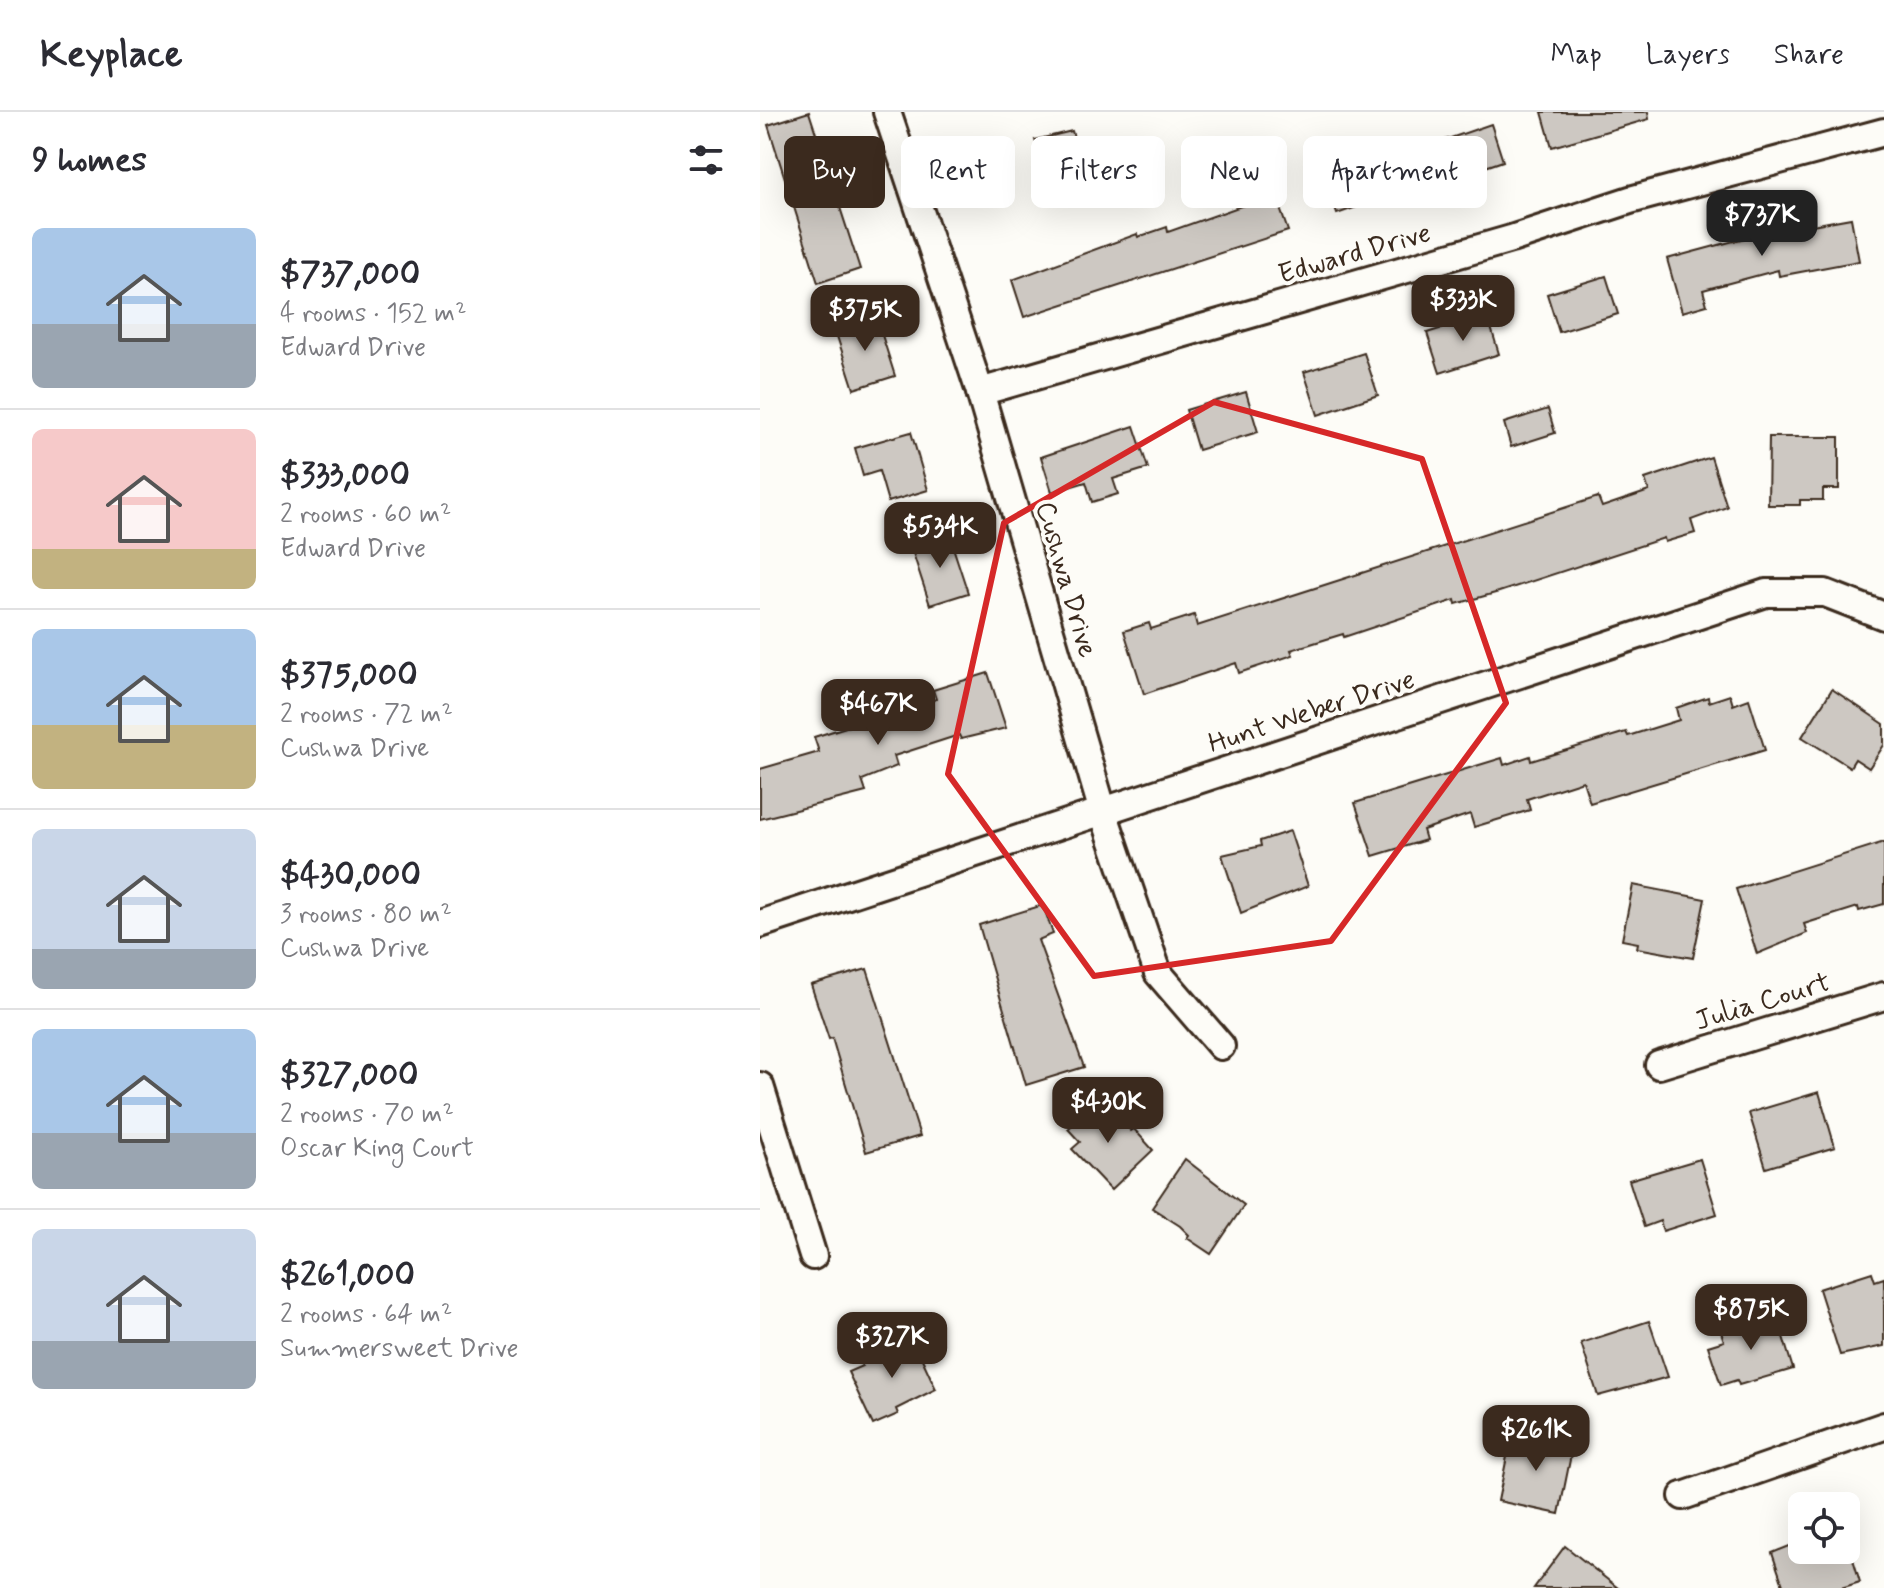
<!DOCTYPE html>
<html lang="en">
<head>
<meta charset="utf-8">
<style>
  body { margin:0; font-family:Mynerve,sans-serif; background:#f2f2f3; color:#2b2b33; height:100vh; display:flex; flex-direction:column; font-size:30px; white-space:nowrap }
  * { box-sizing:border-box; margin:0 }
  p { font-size:26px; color:#7c7c81 }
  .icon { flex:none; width:44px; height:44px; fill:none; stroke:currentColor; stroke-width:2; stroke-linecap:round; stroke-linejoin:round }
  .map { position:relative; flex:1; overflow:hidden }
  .drawer { display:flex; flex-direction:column; background:#fff; width:760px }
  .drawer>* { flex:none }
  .guide { position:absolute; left:24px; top:24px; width:760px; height:72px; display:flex; gap:16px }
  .buttons { position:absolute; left:1028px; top:1380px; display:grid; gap:16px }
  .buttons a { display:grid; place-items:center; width:72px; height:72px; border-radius:12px; background:#fff; box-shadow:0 8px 32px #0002; font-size:40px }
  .price { position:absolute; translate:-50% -68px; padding:0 18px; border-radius:16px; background:#3b2a1e; color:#fff; font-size:26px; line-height:52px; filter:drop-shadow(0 2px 4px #0008) }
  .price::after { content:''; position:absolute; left:50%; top:48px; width:24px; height:18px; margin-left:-12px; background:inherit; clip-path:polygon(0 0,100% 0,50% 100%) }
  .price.active { background:#222; color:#fff }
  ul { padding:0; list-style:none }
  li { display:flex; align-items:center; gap:24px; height:200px; padding:0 32px }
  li+li { border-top:2px solid #e1e1e2 }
  li span { display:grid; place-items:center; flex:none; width:224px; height:160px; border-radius:12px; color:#555 }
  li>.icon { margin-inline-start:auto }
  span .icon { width:96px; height:96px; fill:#fffc; stroke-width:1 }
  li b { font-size:34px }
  h2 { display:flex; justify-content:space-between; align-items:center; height:96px; padding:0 32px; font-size:34px }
  .pill { padding:0 28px; border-radius:12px; background:#fff; box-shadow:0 8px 32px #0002; font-size:28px; line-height:72px }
  .pill.active { background:#3b2a1e; color:#fff }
  header { display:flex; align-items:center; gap:48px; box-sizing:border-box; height:112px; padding:0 40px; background:#fff; border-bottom:2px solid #e1e1e2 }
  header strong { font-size:38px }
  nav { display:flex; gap:44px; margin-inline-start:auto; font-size:28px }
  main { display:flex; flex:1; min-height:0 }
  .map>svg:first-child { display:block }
  .building { fill:#cdc8c2; stroke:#3b2a1e; stroke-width:2 }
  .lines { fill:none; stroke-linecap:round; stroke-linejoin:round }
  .minor-casing { stroke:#3b2a1e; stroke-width:32 }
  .minor { stroke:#fdfcf7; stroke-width:26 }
  .marked { fill:none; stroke:#d62828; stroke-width:6; stroke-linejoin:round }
  .labels { text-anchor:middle; stroke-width:8; stroke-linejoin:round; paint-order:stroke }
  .street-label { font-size:28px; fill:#3b2a1e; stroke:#fdfcf7 }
</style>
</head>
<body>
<header>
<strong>Keyplace</strong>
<nav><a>Map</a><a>Layers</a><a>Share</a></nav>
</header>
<main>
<section class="drawer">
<h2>9 homes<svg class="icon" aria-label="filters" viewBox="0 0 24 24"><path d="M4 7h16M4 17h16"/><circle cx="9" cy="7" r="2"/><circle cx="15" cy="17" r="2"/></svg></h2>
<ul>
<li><span style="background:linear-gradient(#a9c7e8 60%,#9aa5b1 0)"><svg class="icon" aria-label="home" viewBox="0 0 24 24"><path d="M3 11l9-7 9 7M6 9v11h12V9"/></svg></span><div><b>$737,000</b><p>4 rooms · 152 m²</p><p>Edward Drive</p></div></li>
<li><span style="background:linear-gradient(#f6c9c9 75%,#c2b280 0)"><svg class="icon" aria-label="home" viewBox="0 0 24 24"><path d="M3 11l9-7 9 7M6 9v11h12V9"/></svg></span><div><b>$333,000</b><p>2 rooms · 60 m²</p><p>Edward Drive</p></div></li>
<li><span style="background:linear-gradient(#a9c7e8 60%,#c2b280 0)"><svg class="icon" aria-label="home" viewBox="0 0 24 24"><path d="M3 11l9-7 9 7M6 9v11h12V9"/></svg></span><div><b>$375,000</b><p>2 rooms · 72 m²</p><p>Cushwa Drive</p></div></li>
<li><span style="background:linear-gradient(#c9d6e8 75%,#9aa5b1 0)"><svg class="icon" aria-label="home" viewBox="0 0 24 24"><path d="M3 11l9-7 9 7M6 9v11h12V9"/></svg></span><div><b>$430,000</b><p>3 rooms · 80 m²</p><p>Cushwa Drive</p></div></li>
<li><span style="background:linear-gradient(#a9c7e8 65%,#9aa5b1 0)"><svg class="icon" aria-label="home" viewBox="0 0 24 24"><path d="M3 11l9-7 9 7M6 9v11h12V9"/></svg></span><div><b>$327,000</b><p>2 rooms · 70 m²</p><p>Oscar King Court</p></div></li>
<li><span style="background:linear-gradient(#c9d6e8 70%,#9aa5b1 0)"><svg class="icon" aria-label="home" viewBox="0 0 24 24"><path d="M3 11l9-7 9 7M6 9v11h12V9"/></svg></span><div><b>$261,000</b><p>2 rooms · 64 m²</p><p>Summersweet Drive</p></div></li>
</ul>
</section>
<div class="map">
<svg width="1124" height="1476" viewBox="0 0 1124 1476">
  <rect width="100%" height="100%" fill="#fdfcf7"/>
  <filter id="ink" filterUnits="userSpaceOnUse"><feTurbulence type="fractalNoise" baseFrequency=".0125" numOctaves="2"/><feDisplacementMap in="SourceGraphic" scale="16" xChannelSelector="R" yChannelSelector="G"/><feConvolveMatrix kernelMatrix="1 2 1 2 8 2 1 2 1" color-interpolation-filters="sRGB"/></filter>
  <g filter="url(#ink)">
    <g class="building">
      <path d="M49 0 100 157 58 171 8 13Z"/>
      <path d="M782 0H888L889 7 792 35Z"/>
      <path d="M731 12 743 49 684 69 682 65 577 102 558 47 582 40 587 53 594 51 595 54 623 45 639 44Z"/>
      <path d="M312 19 323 56 288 67 275 28Z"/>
      <path d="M515 82 528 119 264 205 252 168 377 122 378 125 407 115 408 120Z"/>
      <path d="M1091 106 1099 149 1019 164 1018 158 943 178 947 193 922 200 907 147 996 123Z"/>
      <path d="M846 164 858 202 799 220 787 182Z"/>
      <path d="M727 202 739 242 680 261 667 221Z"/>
      <path d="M116 204 135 264 94 277 75 218Z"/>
      <path d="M604 241 618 283 558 303 544 260Z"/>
      <path d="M486 280 498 320 438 338 426 298Z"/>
      <path d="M788 297 795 321 751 335 744 311Z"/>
      <path d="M374 314 388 356 353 367 358 382 332 390 326 370 292 380 281 345Z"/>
      <path d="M151 320 168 378 128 390 119 359 103 364 95 336Z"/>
      <path d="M1009 325H1079V377H1063V388H1040V393H1008Z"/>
      <path d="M951 345 967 395 931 408 935 421 905 430 904 426 739 480 696 492 695 488 584 525 583 522 531 538 533 543 479 561 476 551 384 582 364 519 389 511 391 517 434 503 437 514 838 385 842 395 889 379 885 367Z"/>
      <path d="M189 423 208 481 170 493 151 435Z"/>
      <path d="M228 561 246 616 201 627 199 623 134 644 137 654 102 668 106 680 0 707V657L59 640 54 625 176 587 173 578Z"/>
      <path d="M1072 577 1124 612V633L1109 656 1095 647 1090 655 1042 625Z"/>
      <path d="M970 583 973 593 989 587 1005 638 830 691 823 669 767 687 770 698 714 715 710 702 663 718 666 728 613 744 595 691 742 646 744 653 770 644 771 649 866 620 868 624 919 608 916 596 948 585 949 590Z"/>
      <path d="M530 719 548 774 481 801 462 743 501 734 500 729Z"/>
      <path d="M1124 730V792L1099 799 1098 795 1044 812 1047 821 997 842 976 777Z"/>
      <path d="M873 773 945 787 933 846 877 836 878 831 862 828Z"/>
      <path d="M283 793 293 822 278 828 324 955 266 973 219 813Z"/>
      <path d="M107 857 160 1024 106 1040 72 926 69 927 51 873Z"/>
      <path d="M1059 980 1075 1035 1006 1056 989 1001Z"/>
      <path d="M337 989 355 1008 358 1005 371 1019 374 1017 393 1038 351 1078 312 1037 320 1030 308 1017Z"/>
      <path d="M425 1047 484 1093 451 1142 427 1126 429 1123 420 1114 392 1096Z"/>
      <path d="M940 1047 957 1102 903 1119 900 1109 884 1115 869 1068Z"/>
      <path d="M1112 1160 1115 1169 1124 1166V1234L1080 1243 1059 1177Z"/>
      <path d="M1016 1202 1033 1257 979 1273 977 1268 961 1273 948 1234 964 1229 961 1220Z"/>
      <path d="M889 1209 908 1265 838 1284 821 1231Z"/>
      <path d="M151 1223 176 1277 136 1297 138 1302 113 1313 88 1260 102 1254 100 1249Z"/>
      <path d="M752 1320 813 1333 799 1402 738 1389Z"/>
      <path d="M1086 1424 1100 1470 1081 1476H1024L1012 1441 1042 1429V1438H1086Z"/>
      <path d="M805 1434 858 1476H774Z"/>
    </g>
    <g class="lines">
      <defs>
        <g id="minor">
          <path d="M127 0 220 280 343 700 398 861 461 934"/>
          <path d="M220 280 751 127 870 88 1124 20"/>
          <path d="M0 812 1006 481H1065L1124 504"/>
          <path d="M899 953 1124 884"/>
          <path d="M0 974 53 1144"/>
          <path d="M923 1384 1124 1314"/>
        </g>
      </defs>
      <use href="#minor" class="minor-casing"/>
      <use href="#minor" class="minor"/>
    </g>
  </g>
  <path class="marked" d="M454 290 662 347 746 591 571 829 334 864 188 662 244 411Z"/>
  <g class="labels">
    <g class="street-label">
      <text transform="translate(594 140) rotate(-16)" y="10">Edward Drive</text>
      <text transform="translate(308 467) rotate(74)" y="10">Cushwa Drive</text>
      <text transform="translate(551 598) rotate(-18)" y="10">Hunt Weber Drive</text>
      <text transform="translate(1002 888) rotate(-17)" y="10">Julia Court</text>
    </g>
  </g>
</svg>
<div class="buttons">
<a><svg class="icon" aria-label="locate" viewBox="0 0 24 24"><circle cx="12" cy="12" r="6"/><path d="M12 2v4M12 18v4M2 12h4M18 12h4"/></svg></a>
</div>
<b class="price active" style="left:1002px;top:146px">$737K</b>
<b class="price" style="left:703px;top:231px">$333K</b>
<b class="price" style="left:105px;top:241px">$375K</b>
<b class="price" style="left:180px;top:458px">$534K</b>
<b class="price" style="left:118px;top:635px">$467K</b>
<b class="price" style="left:348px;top:1033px">$430K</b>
<b class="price" style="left:991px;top:1240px">$875K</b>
<b class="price" style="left:132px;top:1268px">$327K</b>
<b class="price" style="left:776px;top:1361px">$261K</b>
<div class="guide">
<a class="pill active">Buy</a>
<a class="pill">Rent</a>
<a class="pill">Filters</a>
<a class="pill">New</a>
<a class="pill">Apartment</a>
</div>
</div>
</main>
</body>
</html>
